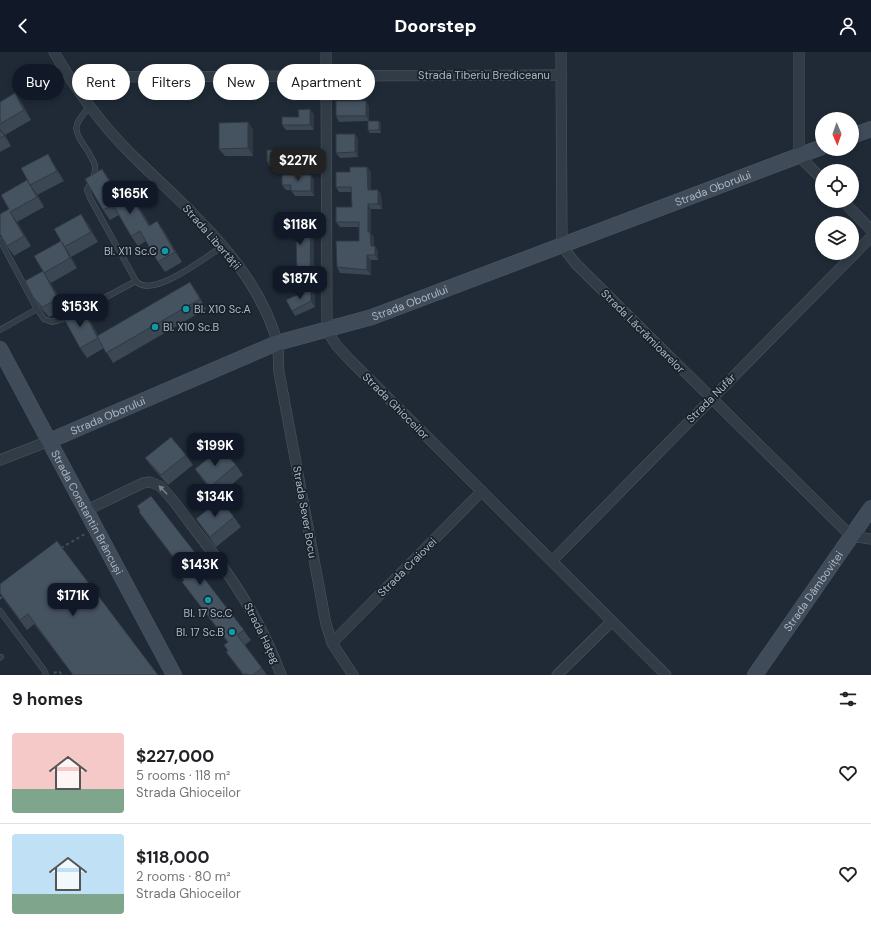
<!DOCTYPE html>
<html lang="en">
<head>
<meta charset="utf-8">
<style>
  body { margin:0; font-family:"DM Sans",sans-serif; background:#f6f6f6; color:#202124; height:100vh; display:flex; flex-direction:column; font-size:15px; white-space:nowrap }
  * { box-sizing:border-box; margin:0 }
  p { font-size:13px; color:#757577 }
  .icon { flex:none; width:22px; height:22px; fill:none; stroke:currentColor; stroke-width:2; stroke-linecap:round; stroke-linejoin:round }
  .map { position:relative; height:623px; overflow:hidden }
  .panel { display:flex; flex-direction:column; background:#fff; flex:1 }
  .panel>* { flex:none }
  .top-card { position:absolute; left:12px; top:12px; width:400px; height:36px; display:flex; gap:8px }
  .needle { width:26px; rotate:178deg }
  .controls { position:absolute; left:815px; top:60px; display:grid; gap:8px }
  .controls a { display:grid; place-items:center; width:44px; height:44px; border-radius:50%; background:#fff; box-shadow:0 2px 6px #0003; font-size:20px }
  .price { position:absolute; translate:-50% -34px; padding:0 9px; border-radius:8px; background:#111827; color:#fff; font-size:13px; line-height:26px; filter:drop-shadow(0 1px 2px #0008) }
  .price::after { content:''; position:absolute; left:50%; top:24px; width:12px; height:9px; margin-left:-6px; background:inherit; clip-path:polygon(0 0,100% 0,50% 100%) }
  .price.active { background:#222; color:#fff }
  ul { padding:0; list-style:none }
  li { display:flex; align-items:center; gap:12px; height:100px; padding:0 12px }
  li+li { border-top:1px solid #e0e0e0 }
  li span { display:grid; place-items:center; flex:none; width:112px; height:80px; border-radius:4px; color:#555 }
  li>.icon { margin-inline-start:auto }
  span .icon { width:48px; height:48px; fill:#fffc; stroke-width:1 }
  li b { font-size:17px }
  h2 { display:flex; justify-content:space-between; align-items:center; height:48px; padding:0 12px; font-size:17px }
  .chip { padding:0 14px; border-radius:18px; background:#fff; box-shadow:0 2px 6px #0003; font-size:14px; line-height:36px }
  .chip.active { background:#111827; color:#fff }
  header { display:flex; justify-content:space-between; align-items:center; height:52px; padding:0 12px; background:#111827; color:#fff; font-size:18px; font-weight:800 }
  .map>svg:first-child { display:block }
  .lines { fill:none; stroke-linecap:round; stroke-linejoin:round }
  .lane-casing { stroke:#4d5762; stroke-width:6 }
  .street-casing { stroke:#4d5762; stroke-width:11 }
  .secondary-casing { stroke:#4d5762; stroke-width:16 }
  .path { stroke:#3e5354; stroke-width:2; stroke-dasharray:3 3; stroke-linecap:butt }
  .lane { stroke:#323c46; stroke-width:5 }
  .street { stroke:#323c46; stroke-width:10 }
  .secondary { stroke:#404b59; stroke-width:15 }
  .wall { fill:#3b4753 }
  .shaded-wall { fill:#303943 }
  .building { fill:#455260; stroke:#303943 }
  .oneway { fill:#75808b }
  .culture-dot { fill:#0f9aa8; stroke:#18212a; stroke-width:1.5 }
  .labels { text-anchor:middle; stroke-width:3.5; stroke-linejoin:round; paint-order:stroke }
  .street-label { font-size:11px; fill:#acb7c4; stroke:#18212a }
  .poi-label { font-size:11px; fill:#acb7c4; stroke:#18212a; text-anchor:end }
</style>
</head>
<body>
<header><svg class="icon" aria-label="back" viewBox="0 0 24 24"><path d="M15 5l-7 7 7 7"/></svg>Doorstep<svg class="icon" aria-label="person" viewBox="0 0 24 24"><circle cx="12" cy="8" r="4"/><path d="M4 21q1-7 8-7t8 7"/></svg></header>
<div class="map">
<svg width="871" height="623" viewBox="0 0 871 623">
  <rect width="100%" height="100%" fill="#1f2a36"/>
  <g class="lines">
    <defs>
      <g id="lane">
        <path d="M90 54C71 76 73 77 89 101 91 106 95 110 95 115 96 123 90 131 87 138L90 146 136 229"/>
        <path d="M0 188 37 257"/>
        <path d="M78 260 136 229C152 248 207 204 223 194"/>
        <path d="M0 278 37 257 44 267 52 270 70 265"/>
        <path d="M0 559 44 618 46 623"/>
        <path d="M0 606 1 605"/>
      </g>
      <g id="street">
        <path d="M54 0C75 36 101 72 131 102 187 157 254 210 277 289 279 298 278 310 279 320L326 572 332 591 353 623"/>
        <path d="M326 0 327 279 337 294 349 307 666 623"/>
        <path d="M561 0 562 194 576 212 851 484 871 487"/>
        <path d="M799 0V104L822 127"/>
        <path d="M72 29 91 25 561 23"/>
        <path d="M843 149 871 178"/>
        <path d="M0 408 49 389"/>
        <path d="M85 459 143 431 150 430 160 434C174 447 184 464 196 479 232 525 261 568 281 623"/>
        <path d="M552 509 871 185"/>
        <path d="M332 591 482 439"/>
        <path d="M557 623 612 569"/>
      </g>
      <g id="secondary">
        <path d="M852 84 871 77"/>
        <path id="s1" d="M0 297 174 623"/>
        <path id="s2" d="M49 389 277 291 372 265 822 95"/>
        <path id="s3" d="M755 623 871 456"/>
      </g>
    </defs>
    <use href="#lane" class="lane-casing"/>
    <use href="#street" class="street-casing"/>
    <use href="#secondary" class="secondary-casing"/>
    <g class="path">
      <path d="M61 496 85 482"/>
      <path d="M0 547 3 543"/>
      <path d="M54 621 59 619 62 623"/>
    </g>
    <use href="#lane" class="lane"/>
    <use href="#street" class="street"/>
    <use href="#secondary" class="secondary"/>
  </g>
  <g class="wall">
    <path d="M15 41 22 51 31 68 5 83 11 94 0 100V50Z"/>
    <path d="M369 54V69L381 71V81H370L368 78V69L339 70 336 64Z"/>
    <path d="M314 62V78H286L282 73 299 65Z"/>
    <path d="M248 70 253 78V104H225L219 97Z"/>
    <path d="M355 82 358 87V105L340 106 336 101Z"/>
    <path d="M285 103V115H270L267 110Z"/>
    <path d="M54 112 64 129 37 143V142L44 155 17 170 31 194 14 204 7 194 9 157 27 128Z"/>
    <path d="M367 115 371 120V138H378L381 143 382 157H371V182L374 185V194L378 199V208H371V223L340 221 337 215 359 189V175H340L336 170 352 155V140H339L336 135 350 120Z"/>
    <path d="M102 117 109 127 121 148 137 152 150 173 164 179 182 210 165 220 158 210 146 189 138 194 131 184 119 163 110 168 103 158Z"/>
    <path d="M311 123 314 128V144H295L291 138H286L282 133Z"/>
    <path d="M314 169V235H295L292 230 297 216 299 190V178H279L275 173Z"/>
    <path d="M88 172 98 190 71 205 70 203 77 216 51 231 50 230 65 256 49 265 40 255 33 245 43 220 61 189Z"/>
    <path d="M197 240 206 257 113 311 104 296 87 306 80 296 88 265 98 283Z"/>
    <path d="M315 242V255L295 264 292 259Z"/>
    <path d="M186 403 193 413 168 433 152 415 145 406Z"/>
    <path d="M236 413 243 423 217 445 202 427 195 417Z"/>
    <path d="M139 460 200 507 207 517 201 522 251 588 245 593 267 623H243L226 600 228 599V591L182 530 184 529 180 523 184 520Z"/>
    <path d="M234 465 241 475 216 495 196 467Z"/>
    <path d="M0 542 158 623H73L34 572 27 578Z"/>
  </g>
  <g class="shaded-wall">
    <path d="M15 41 22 51 31 68 24 58Z"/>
    <path d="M366 49 369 54V69L366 64Z"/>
    <path d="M310 57 314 62V78L310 73Z"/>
    <path d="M379 69 381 71V81L379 78Z"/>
    <path d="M248 70 253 78V104L248 96Z"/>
    <path d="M0 76 5 83 11 94 4 84Z"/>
    <path d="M355 82 358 87V105L355 100Z"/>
    <path d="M282 98 285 103V115L282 110Z"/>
    <path d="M48 102 54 112 64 129 57 119Z"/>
    <path d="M367 115 371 120V143L368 138Z"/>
    <path d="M102 117 109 127 127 158 121 149Z"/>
    <path d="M311 123 314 128V144L311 139Z"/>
    <path d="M30 133 37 142 44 155 37 145Z"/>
    <path d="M378 138 381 143 382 157 378 152Z"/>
    <path d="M130 143 137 152 156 184 149 174Z"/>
    <path d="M368 152 371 157V182L374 185V199L371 194 368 180Z"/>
    <path d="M10 160 17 170 31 194 24 184Z"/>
    <path d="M81 162 88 172 98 190 91 180Z"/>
    <path d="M311 164 314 169V235L310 230Z"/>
    <path d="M157 169 164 179 182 210 175 200Z"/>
    <path d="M62 190 70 203 77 216 70 206Z"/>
    <path d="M375 194 378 199V208L375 203Z"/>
    <path d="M367 203 371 208V223L367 218Z"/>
    <path d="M43 219 50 230 65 256 58 247Z"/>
    <path d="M190 230 197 240 206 257 200 247Z"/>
    <path d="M311 237 315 242V255L311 249Z"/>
    <path d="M81 255 88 265 105 296 98 286Z"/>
  </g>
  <g class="building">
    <path d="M15 41 24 58 0 72V50Z"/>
    <rect x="336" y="49" width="30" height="15"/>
    <path d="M310 57V73H282V65H299L298 58Z"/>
    <rect x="368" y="69" width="11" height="9"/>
    <path d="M248 70V96L219 97V71Z"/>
    <path d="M0 77 4 84 0 86Z"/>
    <path d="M336 82H355V100L336 101Z"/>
    <rect x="267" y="98" width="15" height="12"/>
    <path d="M48 102 57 119 30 133 21 116Z"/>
    <path d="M350 115H367L368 138H378V152H368V180H370L371 194H375V203H367V218L337 215 336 189H359V170H336V155H352L351 135H336V120H350Z"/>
    <path d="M102 117 121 149 130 143 149 174 157 169 175 200 158 210 140 179 131 184 113 153 103 158 85 127Z"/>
    <path d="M282 123H311V139H291V133H282Z"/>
    <path d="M27 128 37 145 10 160 24 184 7 194 0 182V162L9 157 1 143Z"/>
    <path d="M81 162 91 180 64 195 62 190 70 206 44 221 34 204 61 189 54 177Z"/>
    <path d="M275 164H311L310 230H292L291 217 297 216 296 190H299V173H275Z"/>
    <path d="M43 219 58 247 42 255 33 245 25 229Z"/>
    <path d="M190 230 200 247 106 301 97 284Z"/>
    <path d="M311 237V249L292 259 286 248Z"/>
    <path d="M81 255 98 286 80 296 63 265Z"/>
    <path d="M171 385 186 403 161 423 145 406Z"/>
    <path d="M221 396 236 413 210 435 195 417Z"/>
    <path d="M151 444 200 507 193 512 244 578 237 583 262 616 253 623H248L246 621 244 623 226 600 228 599 224 593 228 590 182 530 184 528 180 523 184 519 139 460 140 459 137 454Z"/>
    <path d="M220 447 234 465 210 485 196 467Z"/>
    <path d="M57 489 158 623H73L28 562 20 568 0 541V532Z"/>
  </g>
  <defs><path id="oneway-solid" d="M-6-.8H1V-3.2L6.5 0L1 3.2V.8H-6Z"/></defs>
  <use class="oneway" href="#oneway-solid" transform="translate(163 438) rotate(-134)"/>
  <g class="culture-dot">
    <circle cx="165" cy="199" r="4"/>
    <circle cx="186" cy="257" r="4"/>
    <circle cx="155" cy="275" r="4"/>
    <circle cx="208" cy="548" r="4"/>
    <circle cx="232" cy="580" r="4"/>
  </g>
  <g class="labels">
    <g class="street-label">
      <text x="484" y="27">Strada Tiberiu Brediceanu</text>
      <text dy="4" stroke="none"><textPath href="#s2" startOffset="711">Strada Oborului</textPath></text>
      <text transform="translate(212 185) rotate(49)" y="4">Strada Libertății</text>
      <text dy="4" stroke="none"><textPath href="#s2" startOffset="387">Strada Oborului</textPath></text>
      <text transform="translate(643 279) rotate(45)" y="4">Strada Lăcrămioarelor</text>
      <text transform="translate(711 346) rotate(-45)" y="4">Strada Nufăr</text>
      <text transform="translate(396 354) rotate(45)" y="4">Strada Ghioceilor</text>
      <text dy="4" stroke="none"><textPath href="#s2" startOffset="64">Strada Oborului</textPath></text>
      <text dy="4" stroke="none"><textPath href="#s1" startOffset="185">Strada Constantin Brâncuși</textPath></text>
      <text transform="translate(305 460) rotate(80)" y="4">Strada Sever Bocu</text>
      <text transform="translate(407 515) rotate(-45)" y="4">Strada Craiovei</text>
      <text dy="4" stroke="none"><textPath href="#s3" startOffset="102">Strada Dâmboviței</textPath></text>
      <text transform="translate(262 581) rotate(64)" y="4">Strada Hațeg</text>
    </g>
    <g class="poi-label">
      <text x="157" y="203">Bl. X11 Sc.C</text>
      <text x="194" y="261" text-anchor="start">Bl. X10 Sc.A</text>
      <text x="163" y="279" text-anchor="start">Bl. X10 Sc.B</text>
      <text x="208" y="565" text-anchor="middle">Bl. 17 Sc.C</text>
      <text x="224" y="584">Bl. 17 Sc.B</text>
    </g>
  </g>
</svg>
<div class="controls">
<a><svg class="needle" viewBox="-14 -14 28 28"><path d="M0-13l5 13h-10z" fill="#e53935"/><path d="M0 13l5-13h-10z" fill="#757577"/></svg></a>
<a><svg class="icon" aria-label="locate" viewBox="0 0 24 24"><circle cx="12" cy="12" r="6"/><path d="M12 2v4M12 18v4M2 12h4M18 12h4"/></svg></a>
<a><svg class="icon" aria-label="layers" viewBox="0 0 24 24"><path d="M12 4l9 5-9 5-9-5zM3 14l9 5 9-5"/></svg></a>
</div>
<b class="price active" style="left:298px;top:130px">$227K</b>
<b class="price" style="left:130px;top:163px">$165K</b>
<b class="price" style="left:300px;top:194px">$118K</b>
<b class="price" style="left:300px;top:248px">$187K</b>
<b class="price" style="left:80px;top:276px">$153K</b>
<b class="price" style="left:215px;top:415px">$199K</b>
<b class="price" style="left:215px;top:466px">$134K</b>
<b class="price" style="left:200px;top:534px">$143K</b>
<b class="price" style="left:73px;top:565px">$171K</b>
<div class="top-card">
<a class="chip active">Buy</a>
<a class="chip">Rent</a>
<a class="chip">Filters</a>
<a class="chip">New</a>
<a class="chip">Apartment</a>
</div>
</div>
<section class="panel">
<h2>9 homes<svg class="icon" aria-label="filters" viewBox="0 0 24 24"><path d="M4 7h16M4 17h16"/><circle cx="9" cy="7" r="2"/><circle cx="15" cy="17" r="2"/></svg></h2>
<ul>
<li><span style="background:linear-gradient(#f6c9c9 70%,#7fa58c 0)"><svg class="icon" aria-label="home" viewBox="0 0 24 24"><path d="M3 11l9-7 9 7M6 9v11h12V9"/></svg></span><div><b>$227,000</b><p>5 rooms · 118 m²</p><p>Strada Ghioceilor</p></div><svg class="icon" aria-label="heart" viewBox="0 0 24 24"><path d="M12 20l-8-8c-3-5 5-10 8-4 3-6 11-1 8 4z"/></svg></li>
<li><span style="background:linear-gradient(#bfe0f5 75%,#7fa58c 0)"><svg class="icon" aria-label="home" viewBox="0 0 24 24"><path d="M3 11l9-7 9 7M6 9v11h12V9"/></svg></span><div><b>$118,000</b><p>2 rooms · 80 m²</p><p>Strada Ghioceilor</p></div><svg class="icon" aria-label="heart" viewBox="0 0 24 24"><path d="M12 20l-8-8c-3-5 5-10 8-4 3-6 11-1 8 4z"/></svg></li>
</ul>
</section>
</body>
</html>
